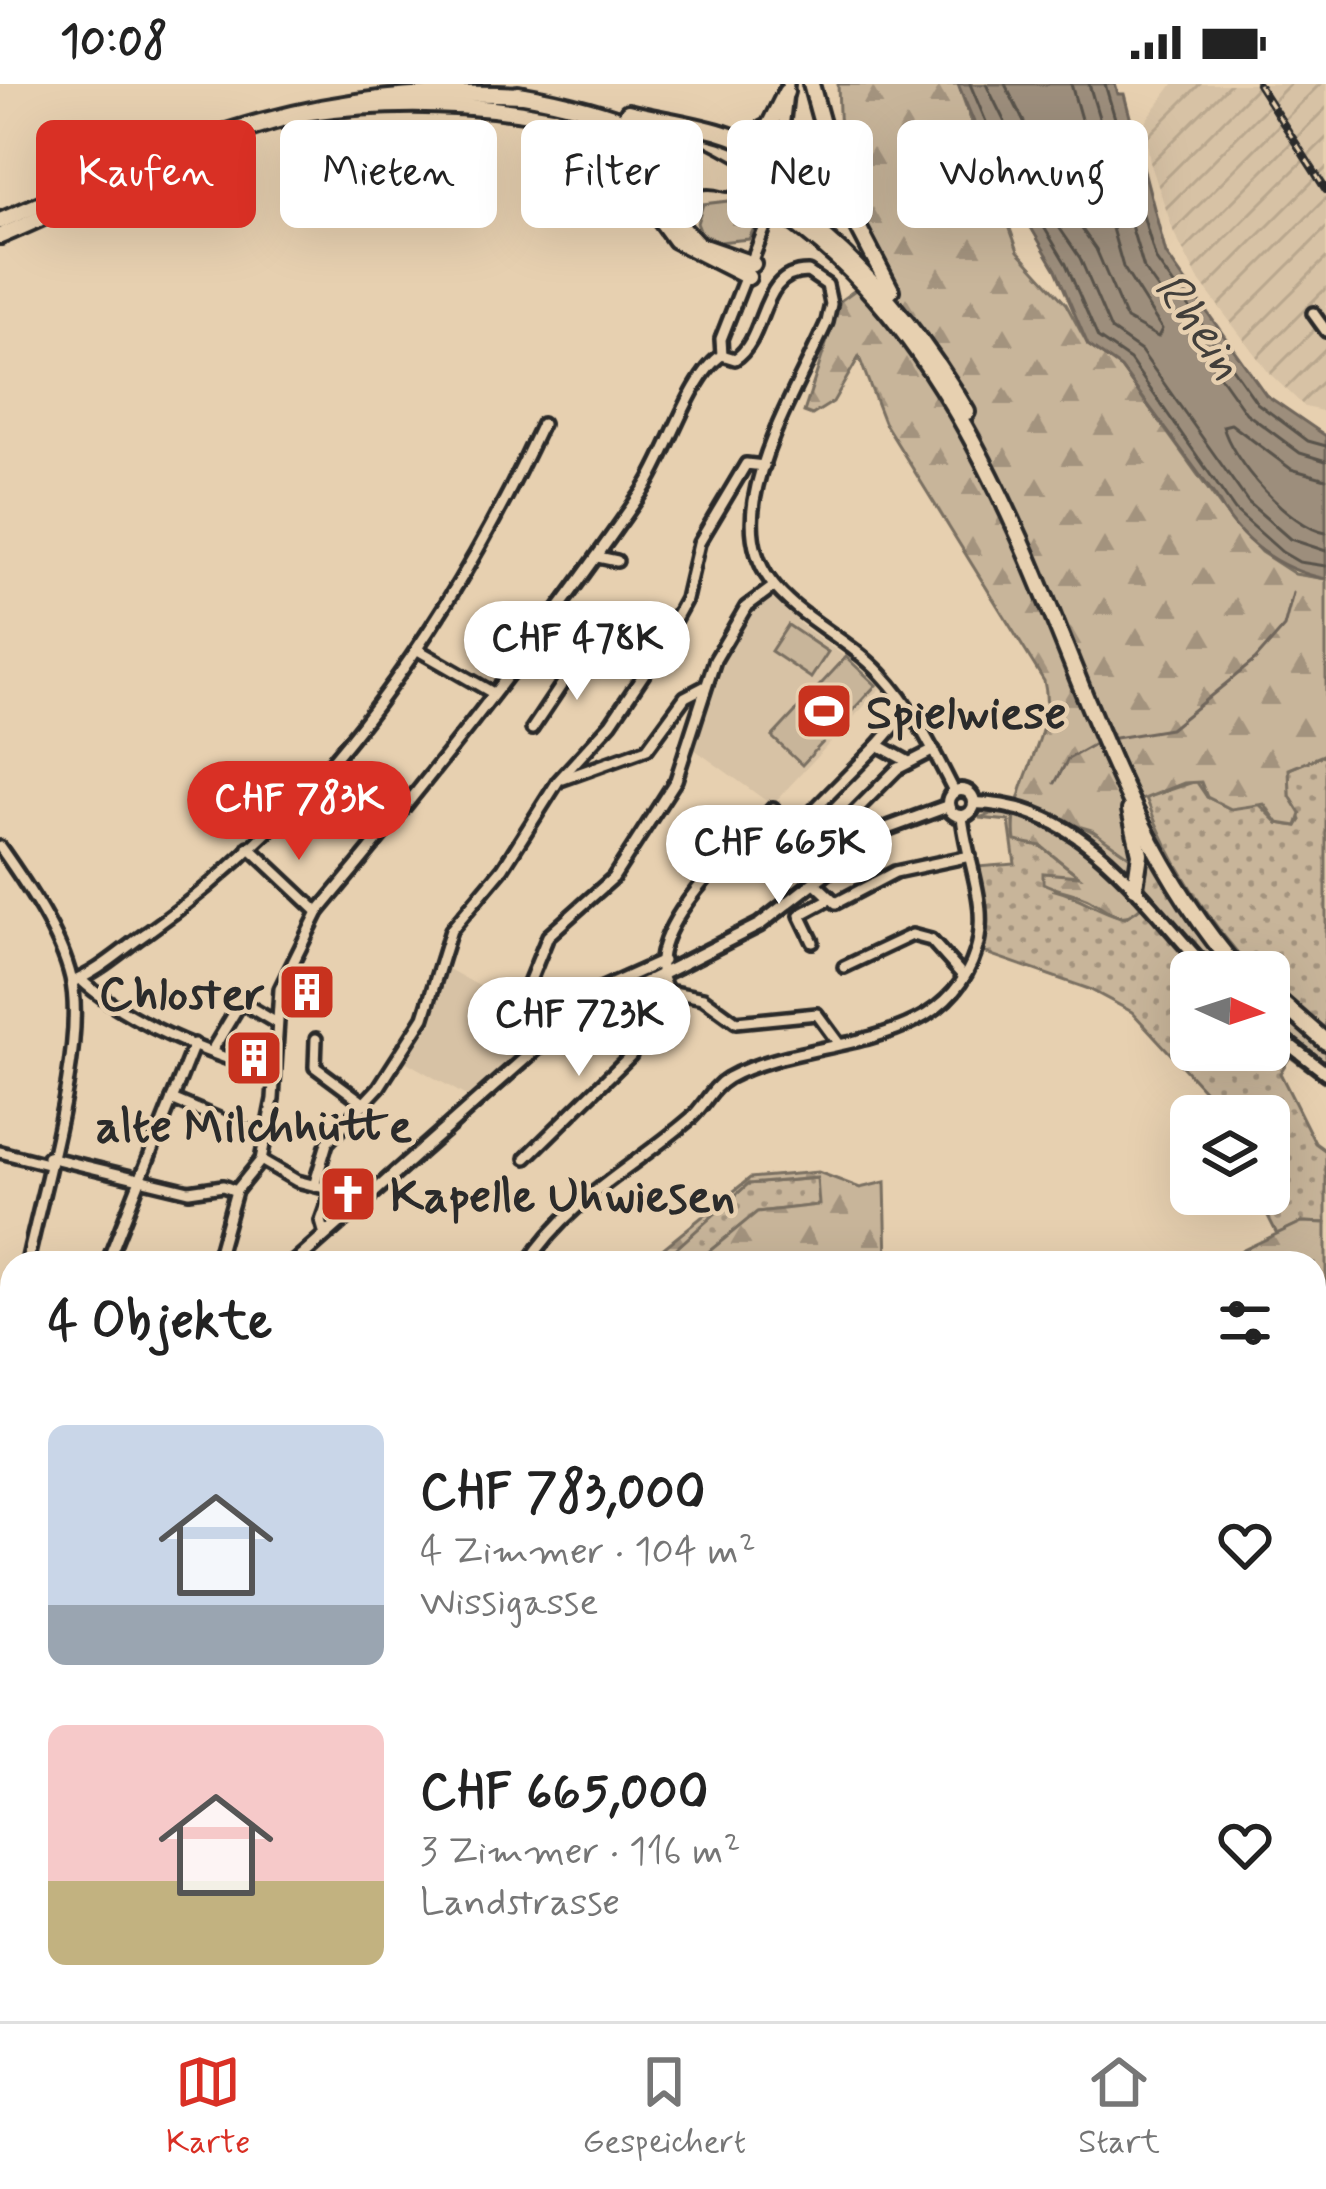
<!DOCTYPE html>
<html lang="de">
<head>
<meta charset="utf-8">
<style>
  body { margin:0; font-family:Mynerve,sans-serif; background:#f2f2f2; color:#222; height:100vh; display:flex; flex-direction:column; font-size:45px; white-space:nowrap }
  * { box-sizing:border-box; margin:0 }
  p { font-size:39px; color:#767676 }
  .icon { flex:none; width:66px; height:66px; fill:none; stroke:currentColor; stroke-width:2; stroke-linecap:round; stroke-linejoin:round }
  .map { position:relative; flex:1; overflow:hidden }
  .sheet { position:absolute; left:0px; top:1167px; width:1326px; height:771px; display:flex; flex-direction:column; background:#fff; border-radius:36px 36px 0 0; box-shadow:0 12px 48px #0002 }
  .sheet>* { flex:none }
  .top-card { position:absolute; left:36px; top:36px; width:1254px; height:108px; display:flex; gap:24px }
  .needle { width:78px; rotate:93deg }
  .buttons { position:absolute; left:1170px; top:867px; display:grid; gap:24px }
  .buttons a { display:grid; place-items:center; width:120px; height:120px; border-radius:18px; background:#fff; box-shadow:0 12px 48px #0002; font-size:60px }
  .price { position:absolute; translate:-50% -102px; padding:0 27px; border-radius:42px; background:#fff; color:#222; font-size:39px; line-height:78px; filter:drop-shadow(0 3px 6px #0008) }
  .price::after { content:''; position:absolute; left:50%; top:72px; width:36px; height:27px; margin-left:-18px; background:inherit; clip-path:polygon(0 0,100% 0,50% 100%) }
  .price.active { background:#d93025; color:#fff }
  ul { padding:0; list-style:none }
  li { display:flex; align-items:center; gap:36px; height:300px; padding:0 48px }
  li span { display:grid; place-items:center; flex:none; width:336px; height:240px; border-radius:18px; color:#555 }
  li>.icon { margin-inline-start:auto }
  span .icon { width:144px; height:144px; fill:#fffc; stroke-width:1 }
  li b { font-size:51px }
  h2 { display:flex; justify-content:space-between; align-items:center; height:144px; padding:0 48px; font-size:51px }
  .pill { padding:0 42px; border-radius:18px; background:#fff; box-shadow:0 12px 48px #0002; font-size:42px; line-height:108px }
  .pill.active { background:#d93025; color:#fff }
  .status { display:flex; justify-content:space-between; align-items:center; height:84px; padding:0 60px; background:#fff; direction:ltr }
  .status svg { height:33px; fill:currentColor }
  .tabs { display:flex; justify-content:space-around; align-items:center; height:168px; border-top:3px solid #e0e0e0; background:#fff; font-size:33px; color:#767676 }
  .tabs a { display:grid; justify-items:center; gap:6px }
  .tabs .active { color:#d93025 }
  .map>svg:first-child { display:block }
  .built { fill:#d7c2a5 }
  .industrial { fill:url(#industrial-furrows) }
  .grass { fill:url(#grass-dots); stroke:#7a7062; stroke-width:3 }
  .forest { fill:url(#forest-firs); stroke:#7a7062; stroke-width:3 }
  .garden { fill:#c8b59a; stroke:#7a7062; stroke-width:3 }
  .water { fill:#9d8e7b; stroke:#6f665b; stroke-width:3 }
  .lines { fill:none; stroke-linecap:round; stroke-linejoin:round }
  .shore { stroke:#59534b; stroke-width:3 }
  .stream { stroke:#6f665b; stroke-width:3 }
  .minor-casing { stroke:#2b2b2b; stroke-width:18 }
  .major-casing { stroke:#2b2b2b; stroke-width:20 }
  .highway-casing { stroke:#2b2b2b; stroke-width:22 }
  .minor { stroke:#e7d0b0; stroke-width:9 }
  .major { stroke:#e7d0b0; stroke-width:10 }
  .highway { stroke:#e7d0b0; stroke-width:14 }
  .rail-casing { stroke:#2b2b2b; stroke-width:8 }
  .rail { stroke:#e7d0b0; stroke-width:3; stroke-dasharray:9; stroke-linecap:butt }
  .labels { text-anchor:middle; stroke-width:9; stroke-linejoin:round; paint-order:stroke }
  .poi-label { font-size:48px; font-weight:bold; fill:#2b2b2b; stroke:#e7d0b0; text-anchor:start }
  .water-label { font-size:51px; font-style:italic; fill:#423f3b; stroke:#e7d0b0 }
</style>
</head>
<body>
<div class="status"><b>10:08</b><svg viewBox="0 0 49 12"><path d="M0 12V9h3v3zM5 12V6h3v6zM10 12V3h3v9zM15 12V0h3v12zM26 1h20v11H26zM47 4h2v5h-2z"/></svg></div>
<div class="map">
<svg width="1326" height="1937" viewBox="0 0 1326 1937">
  <defs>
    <pattern id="industrial-furrows" width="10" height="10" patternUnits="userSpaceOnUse" patternTransform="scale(3)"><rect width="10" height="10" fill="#d7c2a5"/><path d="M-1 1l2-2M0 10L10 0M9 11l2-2" fill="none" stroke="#b9a78e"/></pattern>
    <pattern id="grass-dots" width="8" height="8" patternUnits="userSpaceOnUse" patternTransform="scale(3)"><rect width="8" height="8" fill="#c8b59a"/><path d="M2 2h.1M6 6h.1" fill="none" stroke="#a3937e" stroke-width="1.8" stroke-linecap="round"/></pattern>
    <pattern id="forest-firs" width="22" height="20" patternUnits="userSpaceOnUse" patternTransform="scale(3)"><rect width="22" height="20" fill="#c8b59a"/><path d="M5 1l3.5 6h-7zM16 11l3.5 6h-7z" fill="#a3937e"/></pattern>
  </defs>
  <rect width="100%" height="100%" fill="#e7d0b0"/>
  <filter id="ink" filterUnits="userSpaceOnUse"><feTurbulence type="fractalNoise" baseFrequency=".00833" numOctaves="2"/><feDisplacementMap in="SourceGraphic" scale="24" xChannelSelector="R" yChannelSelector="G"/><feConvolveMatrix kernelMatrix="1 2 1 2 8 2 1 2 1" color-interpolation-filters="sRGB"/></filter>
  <g filter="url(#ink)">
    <g class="built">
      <path d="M771 509 800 540 874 594 880 605 772 721 694 665 707 602 750 522Z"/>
      <path d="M443 882 517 923 528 959 468 1013 403 976 432 930Z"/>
    </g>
    <path class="industrial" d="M1173 0H1326V328L1305 323 1269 289 1198 195 1174 149 1150 78 1144 39Z"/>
    <g class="grass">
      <path d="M1326 670V956L1269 902V888H1255C1210 841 1168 775 1146 714L1196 697 1207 713 1231 725 1257 718 1278 739 1297 742 1301 736 1290 712 1289 685Z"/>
      <path d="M1128 721 1236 888H1191V966H1269V921L1326 968V1000L1290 973 1280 989 1315 1059 1326 1067V1139L1302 1138 1277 1150 1257 1110H1269V1032H1228L1132 928 1089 905 980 867 985 831 976 783 1015 780 1009 737 979 734 1013 722 1015 756 1041 762 1080 793 1055 806C1082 813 1099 828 1125 834L1146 817 1045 733 1071 737 1104 753Z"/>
      <path d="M818 1094 820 1121 758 1128 695 1179H660L748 1100Z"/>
    </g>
    <g class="forest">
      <path d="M838 0H958L1018 167 1066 220 1088 261 1121 284 1221 423 1261 468 1295 490 1326 495V670L1289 685 1290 712 1301 730 1297 742 1278 739 1264 720 1231 725 1207 713 1201 698 1184 699 1129 721 1140 780 1092 746 1051 734 1147 817C1122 844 1115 830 1090 816 1075 808 1058 807 1043 799V789L1079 792 1041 762 1015 757C1007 701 1058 652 1044 597L884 338 859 273 833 318 812 331 804 328 840 217 880 188 842 112Z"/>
      <path d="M737 116 762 127 749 155 719 158 701 149 697 139 703 120Z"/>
      <path d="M818 1088 860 1104 885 1098 887 1179H695L757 1128 819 1121 817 1094 748 1100 660 1179H645L750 1094Z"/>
      <path d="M1302 1138 1326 1139V1937H412L409 1926H1314V1179H1216Z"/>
    </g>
    <g class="garden">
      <path d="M788 541 828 568 811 594 771 567Z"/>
      <path d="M846 573 876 601 802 681 772 653Z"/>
    </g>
    <path class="water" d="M958 0H1115L1118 10H1124L1166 170 1266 311 1326 352V495C1277 485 1239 457 1216 413L1121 284 1088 261 1056 186 987 69Z"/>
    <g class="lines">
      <g class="shore">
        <path d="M970 0 998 66 1066 180 1098 254 1130 276 1235 426 1282 468 1299 478 1326 482"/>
        <path d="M986 0 1050 130 1080 174 1111 246 1141 267 1248 418 1290 455 1326 467"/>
        <path d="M1005 0 1065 121 1096 165 1126 235 1158 253 1162 245 1123 183 1071 0"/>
        <path d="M1089 0 1144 185 1246 329 1300 369 1326 377"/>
        <path d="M1105 0 1156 176 1257 319 1308 357 1326 362"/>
        <path d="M1326 395 1291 385 1231 340 1223 342C1231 376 1290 443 1326 449"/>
      </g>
      <g class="stream">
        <path d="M1109 655 1170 645 1255 576 1284 543 1293 509"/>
        <path d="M1055 699 1068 675 1100 657"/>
        <path d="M0 1886H12"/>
      </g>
      <defs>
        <g id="minor">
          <path d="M777 98 788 0"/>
          <path d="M1313 229 1326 247"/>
          <path d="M722 271 735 275C768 254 758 187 808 188L827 201 831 220 827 238C802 294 764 356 754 417 738 517 828 533 881 590 914 625 933 666 954 707"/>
          <path d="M722 271 721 255 769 133"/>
          <path d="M598 473 617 477"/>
          <path d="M418 566 493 609"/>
          <path d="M532 645 591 557 550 530"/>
          <path d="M878 661 898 638"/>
          <path d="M563 695 647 665 685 613 706 602"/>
          <path d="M773 724C738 763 632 851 668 907L703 914 736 938 817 930 839 960"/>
          <path d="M799 741 878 661 907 677"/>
          <path d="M0 763C26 800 61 851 71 894 87 963 42 1106 27 1179"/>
          <path d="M249 763 318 828"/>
          <path d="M811 772 897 685 934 666"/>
          <path d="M815 799 836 819 895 788 970 772"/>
          <path d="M813 858 800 831 828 816"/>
          <path d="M844 883 912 851 931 856 964 893"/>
          <path d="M80 895C130 941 210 970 274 990"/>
          <path d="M72 898C99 888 124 864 148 848 325 724 452 534 542 340"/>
          <path d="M580 914 663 877"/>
          <path d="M316 955 315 983 365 1020"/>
          <path d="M536 961 523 942 520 921 548 852 613 794 676 696 715 576 746 523 773 503"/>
          <path d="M211 968 241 918 275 938"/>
          <path d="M172 1015 264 1054"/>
          <path d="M0 1068 47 1080"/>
          <path d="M48 1073 189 1107 223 1102 236 1107"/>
          <path d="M526 1074 631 971 633 951 613 910"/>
          <path d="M261 1076 297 1097 332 1106 321 1137 325 1151"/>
          <path d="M315 1099 327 1059 379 1003 424 933 451 846 503 784 558 697 611 639 650 581 686 515 699 459 746 380 764 382"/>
          <path d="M107 1179 194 960"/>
          <path d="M216 1179 236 1107 261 1076 273 1015 280 905 318 828C432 692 543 552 644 405 668 370 690 292 722 271"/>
          <path d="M528 1179C568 1116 636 1082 691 1034 705 1021 711 1004 728 994 807 950 943 973 976 867 990 821 966 777 962 732"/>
          <path d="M0 1287 12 1246"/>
          <path d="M0 1335H12"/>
          <path d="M0 1628 12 1608"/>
          <path d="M0 1714 12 1741"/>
          <path d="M0 1896 12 1895"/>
          <path d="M81 1926 100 1937"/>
          <path d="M162 1926V1937"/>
          <path d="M244 1926 245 1937"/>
          <path d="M340 1926V1934"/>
        </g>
        <g id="major">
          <circle cx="961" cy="719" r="13"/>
          <path d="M974 719C1085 720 1141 816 1210 888"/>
          <path d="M1269 945 1326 989"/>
          <path d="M294 1179 565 939 759 841 880 747 948 722"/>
          <path d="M0 1431 12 1425"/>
        </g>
        <g id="highway">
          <path d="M811 0 842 112 891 206"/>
          <path d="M518 10C715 43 868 157 967 328"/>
          <path d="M628 28C675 40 749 44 780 84"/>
          <path d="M554 34 611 68 675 156 748 193"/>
          <path d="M742 56 769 42 786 8"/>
          <path d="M727 99C697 90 672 103 676 137L698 161 753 180"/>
          <path d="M0 137C186 58 313 0 523 11"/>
          <path d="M0 152C103 109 201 52 310 28 509 0 726 52 864 201 932 274 979 363 1020 454 1085 600 1132 767 1240 888"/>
          <path d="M1130 726 1140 770 1135 803"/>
          <path d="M1269 908 1326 958"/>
        </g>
      </defs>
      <use href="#minor" class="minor-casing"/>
      <use href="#major" class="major-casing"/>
      <use href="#highway" class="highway-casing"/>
      <use href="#minor" class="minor"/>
      <use href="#major" class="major"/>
      <use href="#highway" class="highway"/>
      <defs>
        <path id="rail" d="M1258 0 1326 106"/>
      </defs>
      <use href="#rail" class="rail-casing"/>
      <use href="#rail" class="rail"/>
    </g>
  </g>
  <defs>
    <symbol id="stadium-square" viewBox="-11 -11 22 22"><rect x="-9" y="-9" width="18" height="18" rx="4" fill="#c8321e" stroke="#e7d0b0"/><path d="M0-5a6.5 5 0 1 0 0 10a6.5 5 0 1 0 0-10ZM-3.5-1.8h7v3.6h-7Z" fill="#fff"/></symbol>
    <symbol id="building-square" viewBox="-11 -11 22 22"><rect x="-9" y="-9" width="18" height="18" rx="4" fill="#c8321e" stroke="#e7d0b0"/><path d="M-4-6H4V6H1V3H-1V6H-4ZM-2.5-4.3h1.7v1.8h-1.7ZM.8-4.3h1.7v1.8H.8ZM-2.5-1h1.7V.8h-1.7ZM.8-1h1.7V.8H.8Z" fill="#fff"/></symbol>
    <symbol id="church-square" viewBox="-11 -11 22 22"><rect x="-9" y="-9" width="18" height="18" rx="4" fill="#c8321e" stroke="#e7d0b0"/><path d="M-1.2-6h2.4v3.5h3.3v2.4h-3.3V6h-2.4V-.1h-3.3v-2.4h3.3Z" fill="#fff"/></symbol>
  </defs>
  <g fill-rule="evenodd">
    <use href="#stadium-square" x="791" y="594" width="66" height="66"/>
    <use href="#building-square" x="274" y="875" width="66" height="66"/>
    <use href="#building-square" x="221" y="941" width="66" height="66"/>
    <use href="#church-square" x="315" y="1077" width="66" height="66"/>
  </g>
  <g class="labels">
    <g class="poi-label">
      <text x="866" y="644">Spielwiese</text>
      <text x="265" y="925" text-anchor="end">Chloster</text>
      <text x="254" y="1057" text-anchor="middle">alte Milchhütte</text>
      <text x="390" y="1127">Kapelle Uhwiesen</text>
    </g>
    <g class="water-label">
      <text transform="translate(1201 240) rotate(54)" y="18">Rhein</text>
    </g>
  </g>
</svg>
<div class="buttons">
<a><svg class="needle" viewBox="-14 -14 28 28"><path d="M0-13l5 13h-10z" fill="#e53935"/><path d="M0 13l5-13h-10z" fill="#767676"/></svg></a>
<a><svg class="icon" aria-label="layers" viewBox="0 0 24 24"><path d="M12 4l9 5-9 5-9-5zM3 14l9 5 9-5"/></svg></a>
</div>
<b class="price" style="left:577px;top:619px">CHF 478K</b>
<b class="price active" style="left:299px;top:779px">CHF 783K</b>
<b class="price" style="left:779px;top:823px">CHF 665K</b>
<b class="price" style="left:579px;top:995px">CHF 723K</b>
<div class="top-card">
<a class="pill active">Kaufen</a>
<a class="pill">Mieten</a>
<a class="pill">Filter</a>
<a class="pill">Neu</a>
<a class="pill">Wohnung</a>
</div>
<section class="sheet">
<h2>4 Objekte<svg class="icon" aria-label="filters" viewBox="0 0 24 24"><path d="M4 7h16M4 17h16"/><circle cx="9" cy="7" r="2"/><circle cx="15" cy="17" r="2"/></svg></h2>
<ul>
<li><span style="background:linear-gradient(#c9d6e8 75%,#9aa5b1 0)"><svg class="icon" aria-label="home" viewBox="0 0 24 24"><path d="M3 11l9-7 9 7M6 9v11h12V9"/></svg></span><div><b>CHF 783,000</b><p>4 Zimmer · 104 m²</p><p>Wissigasse</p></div><svg class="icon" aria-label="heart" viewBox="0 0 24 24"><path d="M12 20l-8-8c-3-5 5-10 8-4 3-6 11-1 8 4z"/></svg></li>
<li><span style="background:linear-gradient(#f6c9c9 65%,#c2b280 0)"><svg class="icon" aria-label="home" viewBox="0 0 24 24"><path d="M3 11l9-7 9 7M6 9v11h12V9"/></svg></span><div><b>CHF 665,000</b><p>3 Zimmer · 116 m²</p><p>Landstrasse</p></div><svg class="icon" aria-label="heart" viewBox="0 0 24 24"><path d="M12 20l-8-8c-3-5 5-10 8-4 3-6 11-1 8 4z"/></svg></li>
</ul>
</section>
</div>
<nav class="tabs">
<a class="active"><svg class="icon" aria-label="map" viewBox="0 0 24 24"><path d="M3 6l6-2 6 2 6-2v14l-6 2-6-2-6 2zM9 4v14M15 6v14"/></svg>Karte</a>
<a><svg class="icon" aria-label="saved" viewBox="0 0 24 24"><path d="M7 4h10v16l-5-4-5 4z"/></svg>Gespeichert</a>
<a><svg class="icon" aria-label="home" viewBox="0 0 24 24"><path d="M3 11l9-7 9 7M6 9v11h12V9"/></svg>Start</a>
</nav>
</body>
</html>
